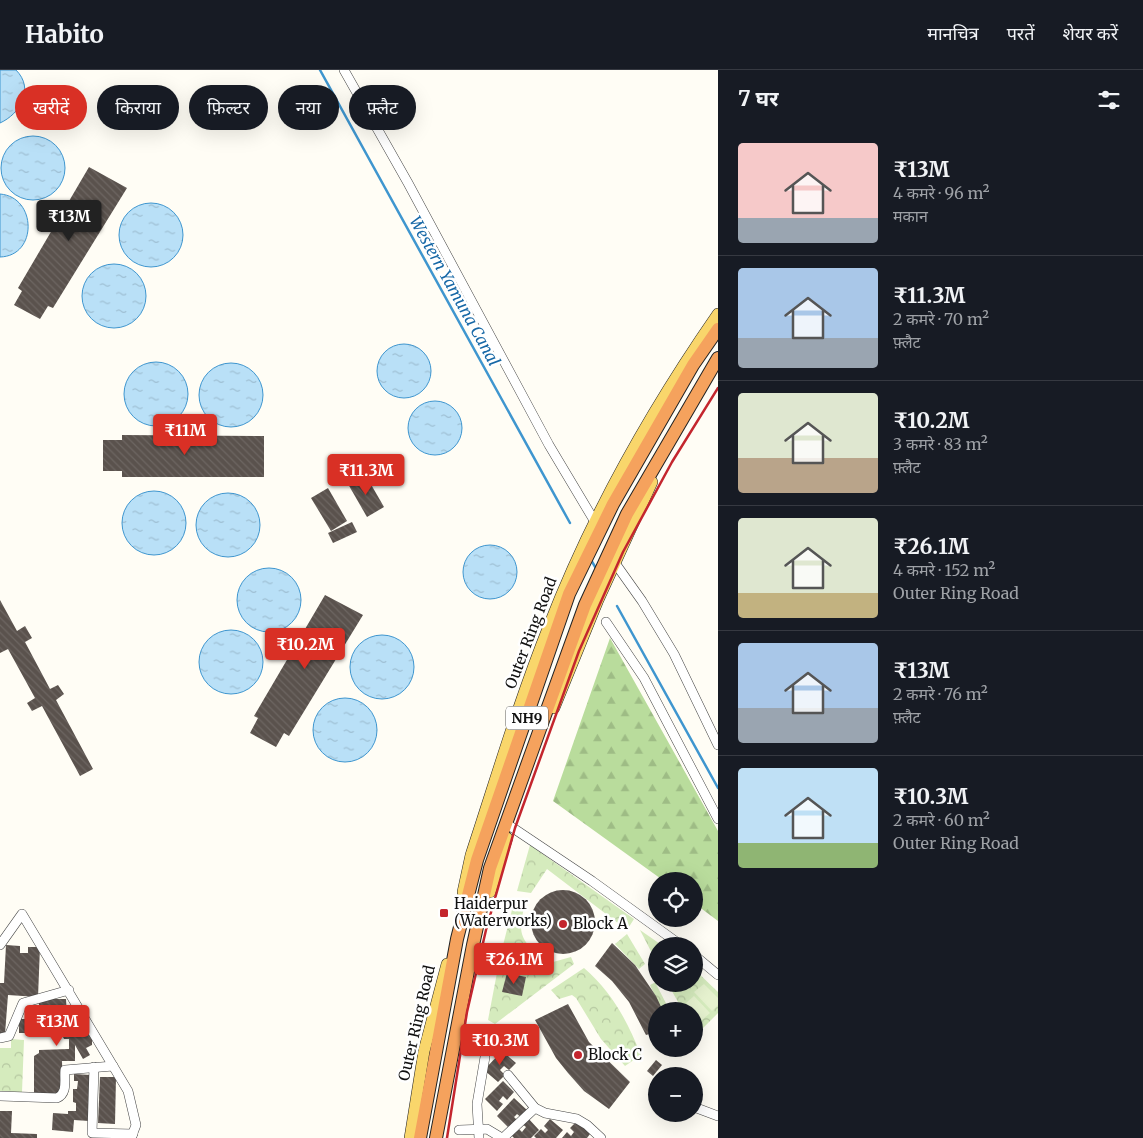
<!DOCTYPE html>
<html lang="hi">
<head>
<meta charset="utf-8">
<style>
  body { margin:0; font-family:Merriweather,"Noto Sans Devanagari",serif; background:#242831; color:#f1f3f6; height:100vh; display:flex; flex-direction:column; font-size:19px; white-space:nowrap }
  * { box-sizing:border-box; margin:0 }
  p { font-size:16px; color:#9ea1a6 }
  .icon { flex:none; width:28px; height:28px; fill:none; stroke:currentColor; stroke-width:2; stroke-linecap:round; stroke-linejoin:round }
  .map { position:relative; flex:1; overflow:hidden }
  .details { display:flex; flex-direction:column; background:#171b24; width:425px }
  .details>* { flex:none }
  .banner { position:absolute; left:15px; top:15px; width:475px; height:45px; display:flex; gap:10px }
  .tools { position:absolute; left:648px; top:802px; display:grid; gap:10px }
  .tools a { display:grid; place-items:center; width:55px; height:55px; border-radius:50%; background:#171b24; box-shadow:0 5px 20px #0002; font-size:25px }
  .price { position:absolute; translate:-50% -42px; padding:0 11px; border-radius:5px; background:#d93025; color:#fff; font-size:16px; line-height:32px; filter:drop-shadow(0 1px 2px #0008) }
  .price::after { content:''; position:absolute; left:50%; top:30px; width:15px; height:11px; margin-left:-8px; background:inherit; clip-path:polygon(0 0,100% 0,50% 100%) }
  .price.active { background:#222; color:#fff }
  ul { padding:0; list-style:none }
  li { display:flex; align-items:center; gap:15px; height:125px; padding:0 20px }
  li+li { border-top:1px solid #363941 }
  li span { display:grid; place-items:center; flex:none; width:140px; height:100px; border-radius:5px; color:#555 }
  li>.icon { margin-inline-start:auto }
  span .icon { width:60px; height:60px; fill:#fffc; stroke-width:1 }
  li b { font-size:21px }
  h2 { display:flex; justify-content:space-between; align-items:center; height:60px; padding:0 20px; font-size:21px }
  .chip { padding:0 18px; border-radius:22px; background:#171b24; box-shadow:0 5px 20px #0002; font-size:18px; line-height:45px }
  .chip.active { background:#d93025; color:#fff }
  header { display:flex; align-items:center; gap:30px; box-sizing:border-box; height:70px; padding:0 25px; background:#171b24; border-bottom:1px solid #363941 }
  header strong { font-size:24px }
  nav { display:flex; gap:28px; margin-inline-start:auto; font-size:18px }
  main { display:flex; flex:1; min-height:0 }
  .map>svg:first-child { display:block }
  .forest { fill:url(#forest-firs) }
  .park { fill:url(#park-crowns) }
  .pitch { fill:#e6f2cf }
  .water { fill:url(#water-ripples); stroke:#3f96cf }
  .lines { fill:none; stroke-linecap:round; stroke-linejoin:round }
  .stream { stroke:#3f96cf; stroke-width:2.5 }
  .building { fill:url(#building-back-hatch) }
  .minor-casing { stroke:#444; stroke-width:10 }
  .major-casing { stroke:#222; stroke-width:12 }
  .highway-casing { stroke:#222; stroke-width:14 }
  .minor { stroke:#fff; stroke-width:9 }
  .major { stroke:#f9d66b; stroke-width:11 }
  .highway { stroke:#f5a25d; stroke-width:12 }
  .rail { stroke:#c4262e; stroke-width:2.5 }
  .poi-dot { fill:#c4262e; stroke:#fff; stroke-width:2 }
  .labels { text-anchor:middle; stroke-width:5; stroke-linejoin:round; paint-order:stroke }
  .shield { fill:#fff; stroke:#585858; stroke-width:1 }
  .shield-label { font-size:14px; font-weight:bold; fill:#111 }
  .street-label { font-size:15px; fill:#111; stroke:#fff }
  .poi-label { font-size:15px; fill:#111; stroke:#fff; text-anchor:start }
  .water-label { font-size:16px; font-style:italic; fill:#1768a6; stroke:#fff }
</style>
</head>
<body>
<header>
<strong>Habito</strong>
<nav><a>मानचित्र</a><a>परतें</a><a>शेयर करें</a></nav>
</header>
<main>
<div class="map">
<svg width="718" height="1068" viewBox="0 0 718 1068">
  <defs>
    <pattern id="forest-firs" width="22" height="20" patternUnits="userSpaceOnUse" patternTransform="scale(1.25)"><rect width="22" height="20" fill="#b9dc9c"/><path d="M5 1l3.5 6h-7zM16 11l3.5 6h-7z" fill="#9ebc85"/></pattern>
    <pattern id="park-crowns" width="20" height="18" patternUnits="userSpaceOnUse" patternTransform="scale(1.25)"><rect width="20" height="18" fill="#d5ebbd"/><path d="M2 6a3 3 0 1 1 6 0M12 15a3 3 0 1 1 6 0" fill="none" stroke="#b6c8a1"/></pattern>
    <pattern id="water-ripples" width="26" height="14" patternUnits="userSpaceOnUse" patternTransform="scale(1.25)"><rect width="26" height="14" fill="#b9e0f7"/><path d="M2 4q2-2 4 0t4 0M15 11q2-2 4 0t4 0" fill="none" stroke="#9ebfd3"/></pattern>
    <pattern id="building-back-hatch" width="6" height="6" patternUnits="userSpaceOnUse" patternTransform="scale(1.25)"><rect width="6" height="6" fill="#5a524d"/><path d="M-1 5l2 2M0 0l6 6M5-1l2 2" fill="none" stroke="#6d6662"/></pattern>
  </defs>
  <rect width="100%" height="100%" fill="#fffdf5"/>
  <path class="forest" d="M610 568 718 761V851L694 833V811H664L553 731Z"/>
  <g class="park">
    <path d="M530 775 634 849 627 860 547 799 531 823 517 821Z"/>
    <path d="M514 832 525 836C514 867 526 878 553 892L571 887 574 894 495 954 488 950 500 887Z"/>
    <path d="M640 860 663 876H656V891Z"/>
    <path d="M627 864 645 894 639 899 615 874Z"/>
    <path d="M584 898C613 923 627 951 641 985L625 996 601 969 576 928 572 925 559 929 551 920Z"/>
    <path d="M694 899 718 922V943L702 959 697 952 694 954V941H683L668 914H694Z"/>
    <path d="M656 912V914L670 941H662L650 915Z"/>
    <path d="M11 969 24 970 22 1022 0 1021V978H11Z"/>
  </g>
  <g class="pitch">
    <path d="M704 914 718 928V935L712 941 694 922Z"/>
    <path d="M694 926 710 943 702 950 686 933Z"/>
  </g>
  <g class="water">
    <path d="M0 0H16C35 19 20 44 0 53Z"/>
    <circle cx="33" cy="98" r="32"/>
    <path d="M0 124C37 127 38 186 0 187Z"/>
    <circle cx="151" cy="165" r="32"/>
    <circle cx="114" cy="226" r="32"/>
    <circle cx="404" cy="301" r="27"/>
    <circle cx="156" cy="324" r="32"/>
    <circle cx="231" cy="325" r="32"/>
    <circle cx="435" cy="358" r="27"/>
    <circle cx="154" cy="453" r="32"/>
    <circle cx="228" cy="455" r="32"/>
    <circle cx="490" cy="502" r="27"/>
    <circle cx="269" cy="530" r="32"/>
    <circle cx="231" cy="592" r="32"/>
    <circle cx="382" cy="597" r="32"/>
    <circle cx="345" cy="660" r="32"/>
  </g>
  <g class="lines">
    <g class="stream">
      <path d="M320 0 570 453"/>
      <path d="M591 490 597 500"/>
      <path d="M617 536 718 718"/>
    </g>
  </g>
  <g class="building">
    <path d="M89 97 127 118 53 238 48 236 40 249 14 235 22 221 18 218Z"/>
    <path d="M122 365 264 366V407H122V401H103V370H122Z"/>
    <path d="M365 404 384 437 367 447 348 414Z"/>
    <path d="M328 418 347 451 331 461 311 428Z"/>
    <path d="M352 452 357 462 333 473 328 463Z"/>
    <path d="M325 525 363 545 289 666 284 663 276 677 250 663 258 648 254 646Z"/>
    <path d="M0 530 17 561 25 556 32 568 25 572 50 619 58 615 64 624 56 630 93 699 80 706 42 636 32 641 27 633 35 628 8 579 0 583Z"/>
    <circle cx="563" cy="852" r="32"/>
    <path d="M612 873 635 895 656 926 663 941H656V962L646 965 629 932 612 911 595 896Z"/>
    <path d="M6 875 20 876V883H28V877H40L38 927 8 925 5 964H0V913H4Z"/>
    <path d="M507 903 526 907 522 926 502 922Z"/>
    <path d="M44 929H66L67 946 59 950H64L67 956H89L92 961V975L86 978 90 985 83 989 75 975V991H62L63 1024H34V986L39 983V980L69 979V969H64L62 965H38V951L45 947V943H39V932Z"/>
    <path d="M568 934 589 972 630 1012 609 1039 584 1021 568 1003 556 988 535 950Z"/>
    <rect x="19" y="949" width="10" height="14"/>
    <path d="M502 981 516 993 509 1000 504 996 500 1000 505 1005 498 1012 484 1000Z"/>
    <path d="M656 990 662 995 653 1006 647 1001Z"/>
    <path d="M74 1004 91 1005 89 1051 74 1050 73 1062 52 1060 53 1043 68 1044V1041H76V1033L73 1032V1019H77L78 1011H74Z"/>
    <path d="M100 1007H116L115 1054 98 1053Z"/>
    <path d="M503 1011 514 1022 507 1030 503 1026 499 1031 503 1034 497 1041 485 1029Z"/>
    <path d="M514 1028 528 1041 522 1048 517 1044 514 1047 518 1051 510 1059 497 1046Z"/>
    <path d="M0 1041H12L11 1063 37 1064V1068H0Z"/>
    <path d="M527 1047 539 1060 531 1068H514L510 1064 517 1057 522 1062 526 1057 521 1053Z"/>
    <path d="M550 1049 563 1060 556 1068H536L534 1066 541 1059 545 1063 548 1060 544 1056Z"/>
    <path d="M577 1051 590 1064 587 1068H562L567 1062 571 1066 574 1062 570 1058Z"/>
  </g>
  <g class="lines">
    <defs>
      <g id="minor">
        <path d="M344 0 408 113 549 375 595 452"/>
        <path d="M615 493 642 531 674 584 718 675"/>
        <path d="M606 552 644 608 718 749"/>
        <path d="M510 756 592 811 682 876"/>
        <path d="M0 875 22 844 128 1021 136 1055 131 1068"/>
        <path d="M694 885 718 905"/>
        <path d="M0 968 9 966 23 933 69 920"/>
        <path d="M94 997 92 1063 133 1064"/>
        <path d="M508 1005 535 1038 545 1043 577 1049 587 1055 601 1068"/>
        <path d="M0 1026 57 1028C68 1023 64 1010 65 1000L113 996"/>
        <path d="M694 1037 718 1046"/>
        <path d="M459 1060 487 1059 502 1068"/>
        <path d="M479 1068 477 1034 485 987"/>
        <path d="M503 1068 535 1038"/>
      </g>
      <g id="major">
        <path d="M554 638 598 530 652 412"/>
        <path d="M463 822 471 785C496 709 519 631 549 556 592 445 650 342 718 244"/>
        <path d="M490 822 507 768"/>
        <path d="M410 1068 424 981 447 894"/>
      </g>
      <g id="highway">
        <path d="M420 1068 457 869 477 790 569 524 613 434 693 295 718 259"/>
        <path d="M436 1068 473 875 490 798 540 659 585 535 627 444 718 288"/>
      </g>
    </defs>
    <use href="#minor" class="minor-casing"/>
    <use href="#major" class="major-casing"/>
    <use href="#highway" class="highway-casing"/>
    <use href="#minor" class="minor"/>
    <use href="#major" class="major"/>
    <use href="#highway" class="highway"/>
    <path class="rail" d="M447 1068 467 942 486 860 515 758 579 581 623 482 672 392 718 318"/>
  </g>
  <g class="poi-dot">
    <rect x="439" y="838" width="10" height="10" rx="2.5"/>
    <circle cx="563" cy="854" r="5"/>
    <circle cx="578" cy="985" r="5"/>
  </g>
  <g class="labels">
    <rect class="shield" x="506" y="636.5" width="42" height="23" rx="4"/>
    <g class="shield-label">
      <text x="527" y="653">NH9</text>
    </g>
    <g class="street-label">
      <text transform="translate(531 563) rotate(-69)" y="5">Outer Ring Road</text>
      <text transform="translate(417 953) rotate(-77)" y="5">Outer Ring Road</text>
    </g>
    <g class="poi-label">
      <text x="454" y="839">Haiderpur<tspan x="454" dy="17">(Waterworks)</tspan></text>
      <text x="573" y="859">Block A</text>
      <text x="588" y="990">Block C</text>
    </g>
    <g class="water-label">
      <text transform="translate(455 221) rotate(61)" y="6">Western Yamuna Canal</text>
    </g>
  </g>
</svg>
<div class="tools">
<a><svg class="icon" aria-label="locate" viewBox="0 0 24 24"><circle cx="12" cy="12" r="6"/><path d="M12 2v4M12 18v4M2 12h4M18 12h4"/></svg></a>
<a><svg class="icon" aria-label="layers" viewBox="0 0 24 24"><path d="M12 4l9 5-9 5-9-5zM3 14l9 5 9-5"/></svg></a>
<a>+</a>
<a>−</a>
</div>
<b class="price active" style="left:69px;top:172px">₹13M</b>
<b class="price" style="left:185px;top:386px">₹11M</b>
<b class="price" style="left:366px;top:426px">₹11.3M</b>
<b class="price" style="left:305px;top:600px">₹10.2M</b>
<b class="price" style="left:514px;top:915px">₹26.1M</b>
<b class="price" style="left:57px;top:977px">₹13M</b>
<b class="price" style="left:500px;top:996px">₹10.3M</b>
<div class="banner">
<a class="chip active">खरीदें</a>
<a class="chip">किराया</a>
<a class="chip">फ़िल्टर</a>
<a class="chip">नया</a>
<a class="chip">फ़्लैट</a>
</div>
</div>
<section class="details">
<h2>7 घर<svg class="icon" aria-label="filters" viewBox="0 0 24 24"><path d="M4 7h16M4 17h16"/><circle cx="9" cy="7" r="2"/><circle cx="15" cy="17" r="2"/></svg></h2>
<ul>
<li><span style="background:linear-gradient(#f6c9c9 75%,#9aa5b1 0)"><svg class="icon" aria-label="home" viewBox="0 0 24 24"><path d="M3 11l9-7 9 7M6 9v11h12V9"/></svg></span><div><b>₹13M</b><p>4 कमरे · 96 m²</p><p>मकान</p></div></li>
<li><span style="background:linear-gradient(#a9c7e8 70%,#9aa5b1 0)"><svg class="icon" aria-label="home" viewBox="0 0 24 24"><path d="M3 11l9-7 9 7M6 9v11h12V9"/></svg></span><div><b>₹11.3M</b><p>2 कमरे · 70 m²</p><p>फ़्लैट</p></div></li>
<li><span style="background:linear-gradient(#dfe7d0 65%,#b9a48a 0)"><svg class="icon" aria-label="home" viewBox="0 0 24 24"><path d="M3 11l9-7 9 7M6 9v11h12V9"/></svg></span><div><b>₹10.2M</b><p>3 कमरे · 83 m²</p><p>फ़्लैट</p></div></li>
<li><span style="background:linear-gradient(#dfe7d0 75%,#c2b280 0)"><svg class="icon" aria-label="home" viewBox="0 0 24 24"><path d="M3 11l9-7 9 7M6 9v11h12V9"/></svg></span><div><b>₹26.1M</b><p>4 कमरे · 152 m²</p><p>Outer Ring Road</p></div></li>
<li><span style="background:linear-gradient(#a9c7e8 65%,#9aa5b1 0)"><svg class="icon" aria-label="home" viewBox="0 0 24 24"><path d="M3 11l9-7 9 7M6 9v11h12V9"/></svg></span><div><b>₹13M</b><p>2 कमरे · 76 m²</p><p>फ़्लैट</p></div></li>
<li><span style="background:linear-gradient(#bfe0f5 75%,#8fb573 0)"><svg class="icon" aria-label="home" viewBox="0 0 24 24"><path d="M3 11l9-7 9 7M6 9v11h12V9"/></svg></span><div><b>₹10.3M</b><p>2 कमरे · 60 m²</p><p>Outer Ring Road</p></div></li>
</ul>
</section>
</main>
</body>
</html>
